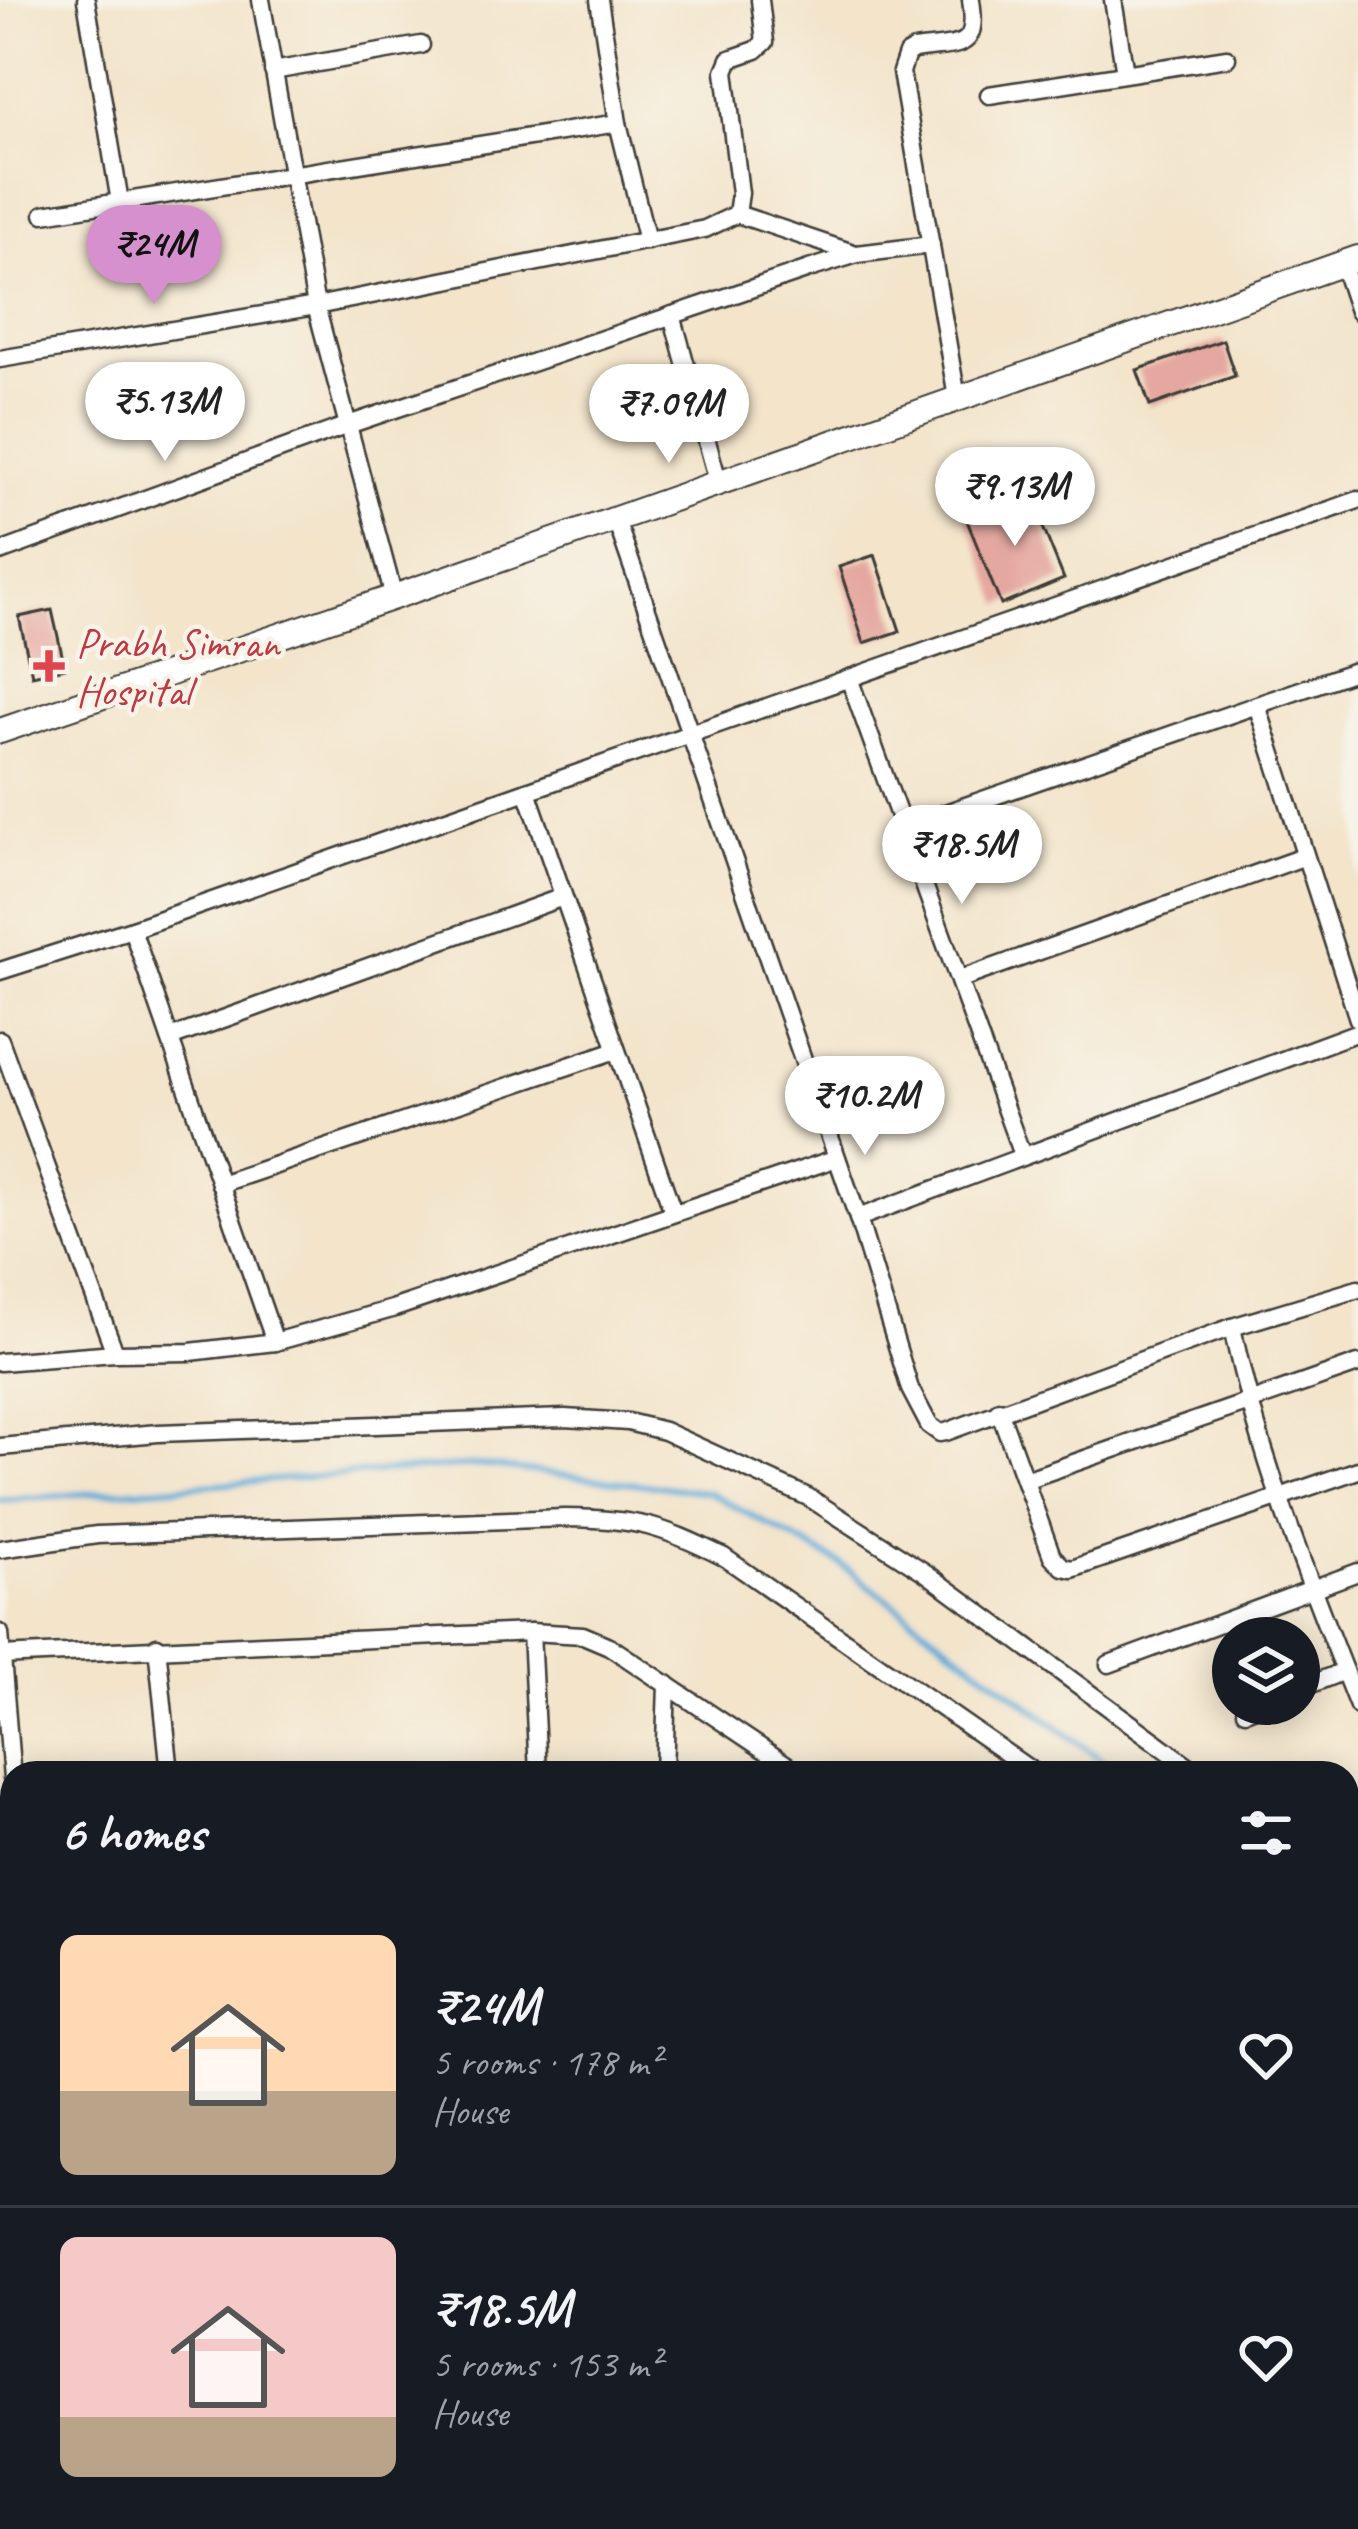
<!DOCTYPE html>
<html lang="en">
<head>
<meta charset="utf-8">
<style>
  body { margin:0; font-family:Caveat,sans-serif; background:#242831; color:#f1f3f6; height:100vh; display:flex; flex-direction:column; font-size:45px; white-space:nowrap }
  * { box-sizing:border-box; margin:0 }
  p { font-size:39px; color:#9ea1a6 }
  .icon { flex:none; width:66px; height:66px; fill:none; stroke:currentColor; stroke-width:2; stroke-linecap:round; stroke-linejoin:round }
  .map { position:relative; flex:1; overflow:hidden }
  .side { position:absolute; left:0px; top:1761px; width:1359px; height:768px; display:flex; flex-direction:column; background:#171b24; border-radius:36px 36px 0 0; box-shadow:0 6px 30px #0003 }
  .side>* { flex:none }
  .controls { position:absolute; left:1212px; top:1617px; display:grid; gap:24px }
  .controls a { display:grid; place-items:center; width:108px; height:108px; border-radius:50%; background:#171b24; box-shadow:0 6px 30px #0003; font-size:60px }
  .price { position:absolute; translate:-50% -102px; padding:0 27px; border-radius:42px; background:#fff; color:#222; font-size:39px; line-height:78px; filter:drop-shadow(0 3px 6px #0008) }
  .price::after { content:''; position:absolute; left:50%; top:72px; width:36px; height:27px; margin-left:-18px; background:inherit; clip-path:polygon(0 0,100% 0,50% 100%) }
  .price.on { background:#d690ce; color:#111 }
  ul { padding:0; list-style:none }
  li { display:flex; align-items:center; gap:36px; height:300px; padding:0 60px }
  li+li { border-top:3px solid #363941 }
  li span { display:grid; place-items:center; flex:none; width:336px; height:240px; border-radius:18px; color:#555 }
  li>.icon { margin-inline-start:auto }
  span .icon { width:144px; height:144px; fill:#fffc; stroke-width:1 }
  li b { font-size:51px }
  h2 { display:flex; justify-content:space-between; align-items:center; height:144px; padding:0 60px; font-size:51px }
  .map>svg:first-child { display:block }
  .lines { fill:none; stroke-linecap:round; stroke-linejoin:round }
  .stream { stroke:#60acd9; stroke-width:6 }
  .building { fill:#e5a8a0 }
  .minor-casing { stroke:#3c3a36; stroke-width:21 }
  .secondary-casing { stroke:#3c3a36; stroke-width:28 }
  .minor { stroke:#fff; stroke-width:16 }
  .secondary { stroke:#fff; stroke-width:24 }
  .health-dot { fill:#e0444e; stroke:#f7f3e8; stroke-width:4.5 }
  .labels { text-anchor:middle; stroke-width:9; stroke-linejoin:round; paint-order:stroke }
  .health-label { font-size:42px; fill:#be3a42; stroke:#f7f3e8; text-anchor:start }
</style>
</head>
<body>
<div class="map">
<svg width="1358" height="2529" viewBox="0 0 1358 2529">
  <rect width="100%" height="100%" fill="#f7f3e8"/>
  <filter id="ink" filterUnits="userSpaceOnUse"><feTurbulence type="fractalNoise" baseFrequency=".00833" numOctaves="2"/><feDisplacementMap in="SourceGraphic" scale="24" xChannelSelector="R" yChannelSelector="G"/><feConvolveMatrix kernelMatrix="1 2 1 2 8 2 1 2 1" color-interpolation-filters="sRGB"/></filter>
  <filter id="wash" filterUnits="userSpaceOnUse"><feTurbulence type="fractalNoise" baseFrequency=".004" numOctaves="4" result="noise"/><feDisplacementMap in="SourceGraphic" scale="48" xChannelSelector="R" yChannelSelector="G"/><feGaussianBlur stdDeviation="2.7" result="paint"/><feColorMatrix in="noise" values="0 0 0 0 0 0 0 0 0 0 0 0 0 0 0 0 0 1.4 0 .05"/><feComposite in="paint" operator="in"/></filter>
  <g filter="url(#wash)">
    <rect width="100%" height="100%" fill="#f3e4ca"/>
    <g class="lines">
      <g class="stream">
        <path d="M0 1500 478 1465 708 1492 839 1563 1119 1773"/>
        <path d="M1347 1938 1358 1946"/>
      </g>
    </g>
    <g id="blocks">
      <g class="building">
        <path d="M1223 340 1235 376 1150 406 1137 370Z"/>
        <path d="M1029 493 1064 579 1001 605 966 518Z"/>
        <path d="M875 555 900 631 864 643 839 567Z"/>
        <path d="M52 610 65 668 32 675 19 617Z"/>
      </g>
    </g>
  </g>
  <g filter="url(#ink)">
    <use href="#blocks" fill-opacity="0" stroke="#3c3a36" stroke-width="3"/>
    <g class="lines">
      <defs>
        <g id="minor">
          <path d="M86 0 120 202"/>
          <path d="M261 0 316 306 394 597"/>
          <path d="M599 0 618 123 647 241"/>
          <path d="M1113 0 1125 73"/>
          <path d="M273 71 421 45"/>
          <path d="M989 95 1227 58"/>
          <path d="M44 214 618 123"/>
          <path d="M737 214 856 254"/>
          <path d="M1342 263 1358 311"/>
          <path d="M672 315 718 481"/>
          <path d="M0 359 316 306 705 229 737 214 740 193 725 71 730 59 756 50 765 42 760 0"/>
          <path d="M957 398 901 72 907 54 914 50C958 43 979 53 971 0"/>
          <path d="M615 517 858 1218 910 1389 929 1425 940 1433 946 1432 1232 1327 1358 1289"/>
          <path d="M0 552 348 425 809 269 857 254 931 245"/>
          <path d="M849 678 1022 1155"/>
          <path d="M1257 705 1358 1019"/>
          <path d="M527 791 1358 500"/>
          <path d="M905 827 1358 670"/>
          <path d="M132 929 275 1342"/>
          <path d="M0 971 132 929 527 791 673 1212"/>
          <path d="M961 979 1303 857"/>
          <path d="M170 1038 563 897"/>
          <path d="M0 1040 115 1353"/>
          <path d="M220 1184 616 1050"/>
          <path d="M858 1218 1358 1032"/>
          <path d="M1232 1327C1259 1458 1309 1582 1358 1706"/>
          <path d="M0 1362 115 1353 190 1352 275 1342 392 1309 837 1158"/>
          <path d="M999 1410 1052 1556 1063 1567 1072 1569 1358 1470"/>
          <path d="M0 1447 158 1433 565 1418 628 1422 664 1431 808 1497 926 1573 1198 1773"/>
          <path d="M1025 1480 1358 1364"/>
          <path d="M0 1549 97 1535 565 1518C638 1519 659 1525 724 1557L1035 1773"/>
          <path d="M531 1632 538 1773"/>
          <path d="M0 1633 12 1779"/>
          <path d="M157 1646 170 1773"/>
          <path d="M0 1656 531 1632 583 1635 609 1646 799 1773"/>
          <path d="M1109 1664 1358 1572"/>
          <path d="M1299 1689 1344 1671"/>
          <path d="M1245 1711 1263 1704"/>
          <path d="M664 1773 667 1684"/>
          <path d="M1347 1884 1358 1892"/>
          <path d="M12 1898V1928"/>
          <path d="M1347 1997 1358 2005"/>
          <path d="M0 2076H12"/>
          <path d="M1347 2120 1358 2128"/>
          <path d="M0 2250H12"/>
          <path d="M0 2398 12 2392"/>
          <path d="M1347 2503 1358 2501"/>
          <path d="M322 2517 325 2529"/>
          <path d="M457 2517 459 2529"/>
          <path d="M776 2517 777 2529"/>
          <path d="M939 2517 941 2529"/>
          <path d="M1105 2517 1107 2529"/>
          <path d="M1272 2517 1274 2529"/>
          <path d="M104 2529 118 2520"/>
          <path d="M661 2529 725 2517"/>
          <path d="M1180 2529 1256 2517"/>
        </g>
        <path id="secondary" d="M0 731 394 597 1358 258"/>
      </defs>
      <use href="#minor" class="minor-casing"/>
      <use href="#secondary" class="secondary-casing"/>
      <use href="#minor" class="minor"/>
      <use href="#secondary" class="secondary"/>
    </g>
  </g>
  <path class="health-dot" d="M43 648h12v12h12v12h-12v12h-12v-12h-12v-12h12z"/>
  <g class="labels">
    <g class="health-label">
      <text x="76" y="657">Prabh Simran<tspan x="76" dy="48">Hospital</tspan></text>
    </g>
  </g>
</svg>
<div class="controls">
<a><svg class="icon" aria-label="layers" viewBox="0 0 24 24"><path d="M12 4l9 5-9 5-9-5zM3 14l9 5 9-5"/></svg></a>
</div>
<b class="price on" style="left:154px;top:307px">₹24M</b>
<b class="price" style="left:165px;top:464px">₹5.13M</b>
<b class="price" style="left:669px;top:466px">₹7.09M</b>
<b class="price" style="left:1015px;top:549px">₹9.13M</b>
<b class="price" style="left:962px;top:907px">₹18.5M</b>
<b class="price" style="left:865px;top:1158px">₹10.2M</b>
<section class="side">
<h2>6 homes<svg class="icon" aria-label="filters" viewBox="0 0 24 24"><path d="M4 7h16M4 17h16"/><circle cx="9" cy="7" r="2"/><circle cx="15" cy="17" r="2"/></svg></h2>
<ul>
<li><span style="background:linear-gradient(#ffd9b3 65%,#b9a48a 0)"><svg class="icon" aria-label="home" viewBox="0 0 24 24"><path d="M3 11l9-7 9 7M6 9v11h12V9"/></svg></span><div><b>₹24M</b><p>5 rooms · 178 m²</p><p>House</p></div><svg class="icon" aria-label="heart" viewBox="0 0 24 24"><path d="M12 20l-8-8c-3-5 5-10 8-4 3-6 11-1 8 4z"/></svg></li>
<li><span style="background:linear-gradient(#f6c9c9 75%,#b9a48a 0)"><svg class="icon" aria-label="home" viewBox="0 0 24 24"><path d="M3 11l9-7 9 7M6 9v11h12V9"/></svg></span><div><b>₹18.5M</b><p>5 rooms · 153 m²</p><p>House</p></div><svg class="icon" aria-label="heart" viewBox="0 0 24 24"><path d="M12 20l-8-8c-3-5 5-10 8-4 3-6 11-1 8 4z"/></svg></li>
</ul>
</section>
</div>
</body>
</html>
